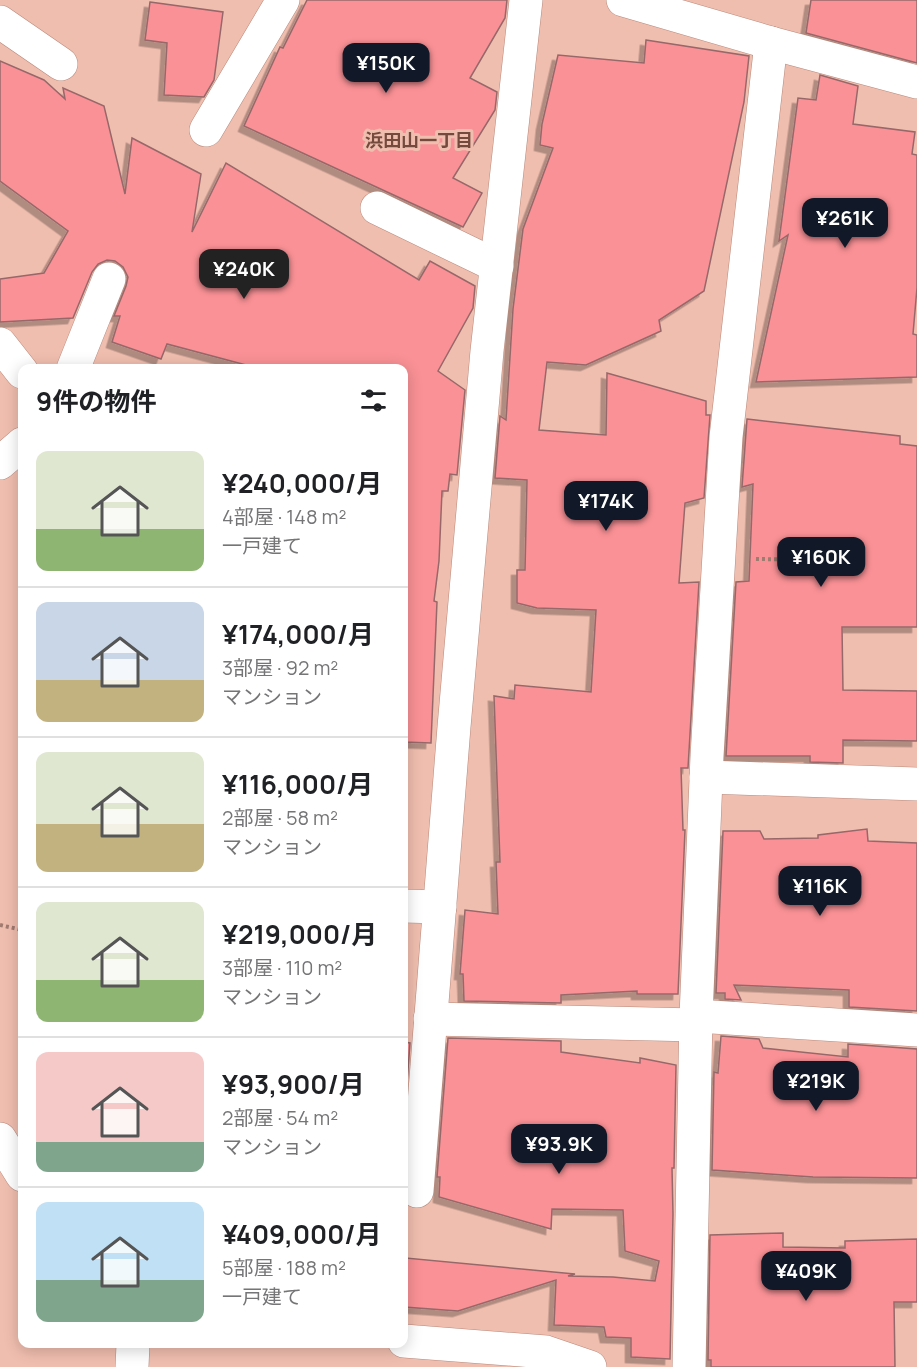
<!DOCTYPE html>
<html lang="ja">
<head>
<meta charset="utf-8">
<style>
  body { margin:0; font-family:Manrope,"Noto Sans JP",sans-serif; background:#f2f2f2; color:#202124; height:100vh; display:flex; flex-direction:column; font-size:22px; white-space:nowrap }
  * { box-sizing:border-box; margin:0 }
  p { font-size:20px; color:#757577 }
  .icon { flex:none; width:33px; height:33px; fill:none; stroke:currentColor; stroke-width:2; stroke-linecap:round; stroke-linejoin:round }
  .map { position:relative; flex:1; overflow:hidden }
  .drawer { position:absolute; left:18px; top:364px; width:390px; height:984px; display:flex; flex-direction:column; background:#fff; border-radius:12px; box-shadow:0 3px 15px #0003 }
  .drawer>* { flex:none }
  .price { position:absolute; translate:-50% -51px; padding:0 14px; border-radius:12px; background:#111827; color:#fff; font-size:20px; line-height:39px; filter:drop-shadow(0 2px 3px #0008) }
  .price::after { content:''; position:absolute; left:50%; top:36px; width:18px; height:14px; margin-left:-9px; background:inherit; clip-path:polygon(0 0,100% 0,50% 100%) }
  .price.active { background:#222; color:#fff }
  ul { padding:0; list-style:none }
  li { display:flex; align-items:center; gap:18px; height:150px; padding:0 18px }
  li+li { border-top:2px solid #e0e0e0 }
  li span { display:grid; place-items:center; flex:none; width:168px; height:120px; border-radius:12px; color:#555 }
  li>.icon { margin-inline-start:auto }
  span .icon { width:72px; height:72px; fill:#fffc; stroke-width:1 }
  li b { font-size:26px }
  h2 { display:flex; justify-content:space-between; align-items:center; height:72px; padding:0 18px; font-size:26px }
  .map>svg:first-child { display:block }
  .building { fill:#f99196; stroke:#976869; stroke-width:1.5; filter:url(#shadow) }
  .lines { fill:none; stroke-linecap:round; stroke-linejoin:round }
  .minor-casing { stroke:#b8897b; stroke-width:34 }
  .path { stroke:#a07b70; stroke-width:4; stroke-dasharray:3 3; stroke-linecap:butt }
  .minor { stroke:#fff; stroke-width:33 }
  .labels { text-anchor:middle; stroke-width:6; stroke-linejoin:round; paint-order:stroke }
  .neighbourhood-label { font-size:18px; font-weight:bold; fill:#744a3d; stroke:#f0beaf }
</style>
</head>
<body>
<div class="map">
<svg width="917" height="1367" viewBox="0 0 917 1367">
  <defs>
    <filter id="shadow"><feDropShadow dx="-5.5" dy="5.5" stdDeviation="0" flood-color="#0004"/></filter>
  </defs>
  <rect width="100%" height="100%" fill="#f0beaf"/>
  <g class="building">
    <path d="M307 0H507L505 18 470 78 497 92 495 110 453 178 482 193 463 227 244 126 280 47 283 48Z"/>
    <path d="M811 0H917V63L806 33Z"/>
    <path d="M150 2 223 12 214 80 204 97 164 95 167 43 145 40Z"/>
    <path d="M646 40 749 56 744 102 704 291 659 320 661 331 586 365 547 362 539 430 606 435 607 373 706 401V415H710L704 498 685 503 679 583 699 582 688 768H681L683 830H685L678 994H637V991L561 995V1003L464 1001 463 974H460L465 910 498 914 496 862H500L494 696 514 699 515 685 591 692 596 610 537 608 517 603V570H525L527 480 495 478 500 416 506 420 513 309 523 229 553 148 540 145 542 124 558 55 644 63Z"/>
    <path d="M0 61 44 80 65 99 63 88 104 106 125 194 132 138 201 174 192 232 226 163 419 280 430 261 475 286 473 308 438 371 465 390 457 475 450 474 448 491H442L439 561 434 601 437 602 431 743 404 742V369H261L167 344 161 359 112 342 120 316H114L126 286 128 277 123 267 115 261 107 260 98 264 92 272 73 318 0 322V279L44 273 68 231 0 181Z"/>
    <path d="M820 75 858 86 853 124 915 132 912 154 917 155V288L913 334 917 335V377L756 382 788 235 779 241 798 98 816 100Z"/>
    <path d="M747 419 900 436V444L917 446V627H842L843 690 917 691V741L843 740V763L810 762V756H726L736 582 749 581 753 484 742 487Z"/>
    <path d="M867 829 868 841 917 843V1011L849 1007V990L734 985 741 1000 725 999V993H716L723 831H760L764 839 818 838V835Z"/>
    <path d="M721 1036 759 1039 763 1048 848 1057V1044L917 1049V1178L813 1177 712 1170 714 1072 718 1073Z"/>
    <path d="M448 1038 561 1041V1052L640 1063V1058L676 1065 674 1168H672L673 1214 670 1359 631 1357V1338L606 1337 604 1327 554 1325 556 1280 458 1311 404 1307 406 1258 575 1274 568 1276 613 1277 655 1281 659 1261 625 1251 623 1210 552 1209 551 1229 439 1197 440 1177H437Z"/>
    <path d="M404 1042 410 1043 404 1124Z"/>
    <path d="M783 1233V1247L845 1248V1241L917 1239V1302H894L895 1367H711V1360H708L710 1235Z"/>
  </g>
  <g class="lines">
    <defs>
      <g id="minor">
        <path d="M623 0 771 43 917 82"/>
        <path d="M0 22 61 64"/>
        <path d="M206 130 283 0"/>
        <path d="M377 208 497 266"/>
        <path d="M0 344 22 372"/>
        <path d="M73 369 109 279"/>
        <path d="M0 463 22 444"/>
        <path d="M706 777 917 784"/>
        <path d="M404 906 440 907"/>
        <path d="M696 1016 917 1030"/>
        <path d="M430 1019 696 1025"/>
        <path d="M0 1139 22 1175"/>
        <path d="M417 1191 454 727 487 351 526 0"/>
        <path d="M404 1341 546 1352 590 1367"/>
        <path d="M132 1367 133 1344"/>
        <path d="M689 1367 696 1016 707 756 726 437 771 43"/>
      </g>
    </defs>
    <use href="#minor" class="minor-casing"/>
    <g class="path">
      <path d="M756 559 851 560"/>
      <path d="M0 925 22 930"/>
    </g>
    <use href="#minor" class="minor"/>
  </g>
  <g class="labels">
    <g class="neighbourhood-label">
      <text x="419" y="147">浜田山一丁目</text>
    </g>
  </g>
</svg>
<b class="price" style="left:386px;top:94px">¥150K</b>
<b class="price" style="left:845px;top:249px">¥261K</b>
<b class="price active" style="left:244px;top:300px">¥240K</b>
<b class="price" style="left:606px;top:532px">¥174K</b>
<b class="price" style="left:821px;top:588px">¥160K</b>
<b class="price" style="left:820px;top:917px">¥116K</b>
<b class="price" style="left:816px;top:1112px">¥219K</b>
<b class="price" style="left:559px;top:1175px">¥93.9K</b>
<b class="price" style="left:806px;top:1302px">¥409K</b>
<section class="drawer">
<h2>9件の物件<svg class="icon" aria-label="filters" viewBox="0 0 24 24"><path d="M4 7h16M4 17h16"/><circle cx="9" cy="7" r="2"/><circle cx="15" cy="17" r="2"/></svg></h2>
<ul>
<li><span style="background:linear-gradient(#dfe7d0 65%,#8fb573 0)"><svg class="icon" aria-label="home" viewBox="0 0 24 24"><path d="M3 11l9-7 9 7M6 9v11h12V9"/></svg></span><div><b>¥240,000/月</b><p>4部屋 · 148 m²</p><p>一戸建て</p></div></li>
<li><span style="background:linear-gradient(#c9d6e8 65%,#c2b280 0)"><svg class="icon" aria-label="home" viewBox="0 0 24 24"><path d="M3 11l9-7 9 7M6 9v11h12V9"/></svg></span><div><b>¥174,000/月</b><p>3部屋 · 92 m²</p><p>マンション</p></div></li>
<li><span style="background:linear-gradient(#dfe7d0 60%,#c2b280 0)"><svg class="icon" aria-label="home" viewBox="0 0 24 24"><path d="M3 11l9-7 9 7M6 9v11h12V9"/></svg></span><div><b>¥116,000/月</b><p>2部屋 · 58 m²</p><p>マンション</p></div></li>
<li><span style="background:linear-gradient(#dfe7d0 65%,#8fb573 0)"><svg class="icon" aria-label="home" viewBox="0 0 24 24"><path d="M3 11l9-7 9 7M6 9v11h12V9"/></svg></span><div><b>¥219,000/月</b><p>3部屋 · 110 m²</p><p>マンション</p></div></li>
<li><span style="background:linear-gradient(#f6c9c9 75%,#7fa58c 0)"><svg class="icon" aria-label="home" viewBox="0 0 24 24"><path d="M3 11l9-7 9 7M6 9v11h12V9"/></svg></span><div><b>¥93,900/月</b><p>2部屋 · 54 m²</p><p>マンション</p></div></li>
<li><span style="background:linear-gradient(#bfe0f5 65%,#7fa58c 0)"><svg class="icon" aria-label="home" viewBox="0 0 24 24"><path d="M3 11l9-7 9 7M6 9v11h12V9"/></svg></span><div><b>¥409,000/月</b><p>5部屋 · 188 m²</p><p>一戸建て</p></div></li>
</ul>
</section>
</div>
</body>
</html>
